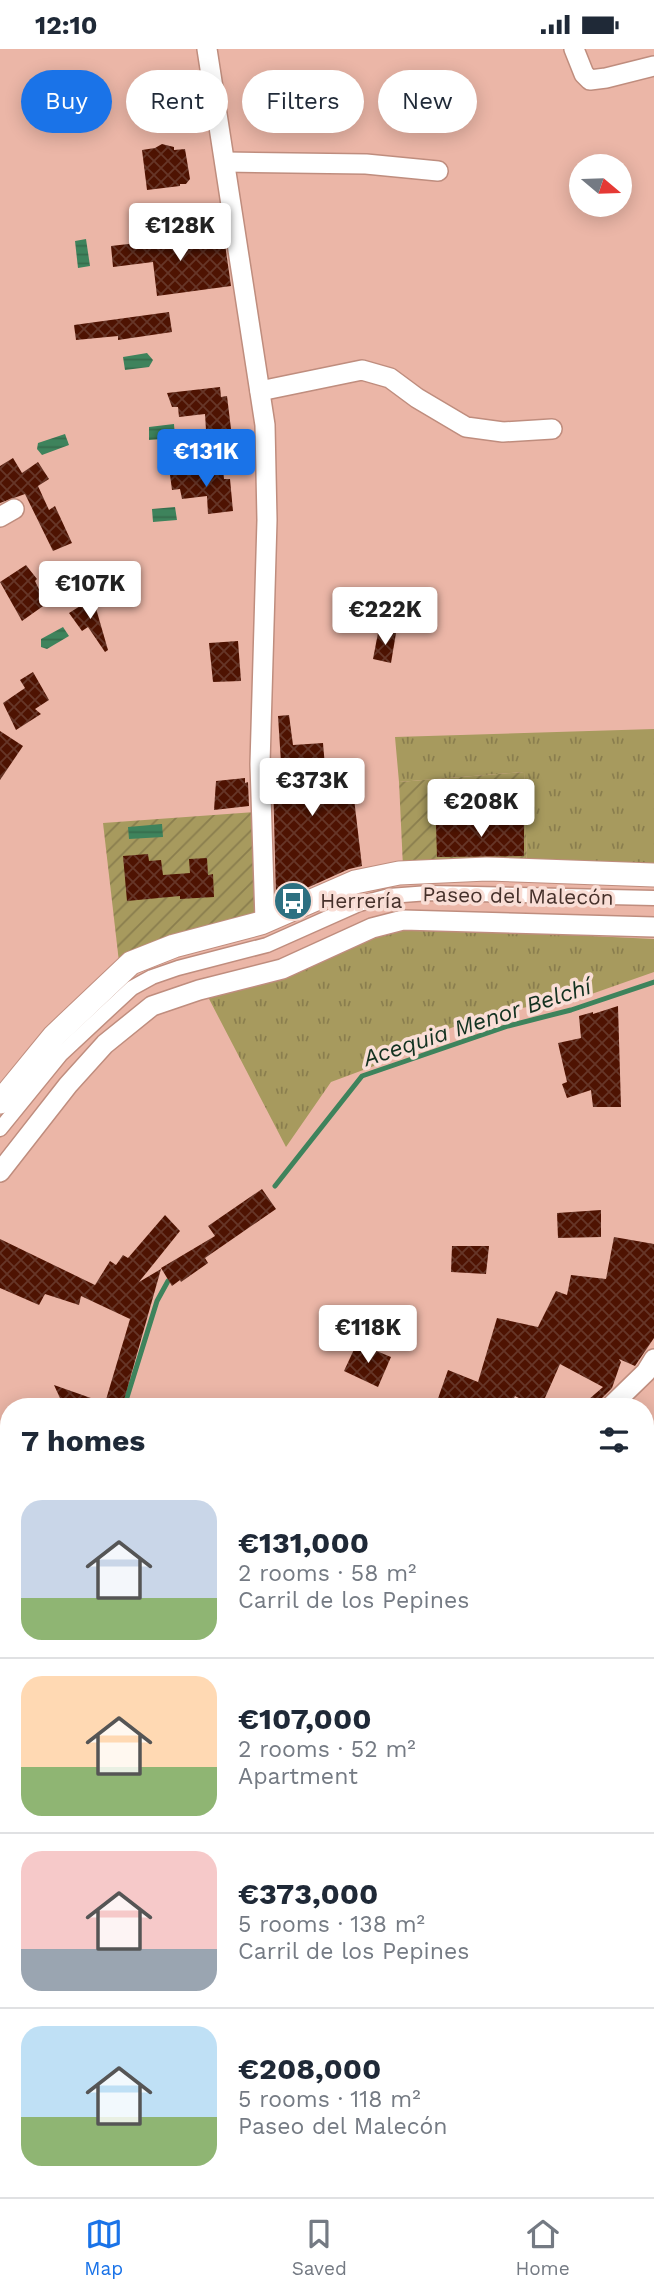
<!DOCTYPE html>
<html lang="en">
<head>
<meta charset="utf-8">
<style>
  body { margin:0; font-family:"Work Sans",sans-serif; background:#f6f6f7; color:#1f2937; height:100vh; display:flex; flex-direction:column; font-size:26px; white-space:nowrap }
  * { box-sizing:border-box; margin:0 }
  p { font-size:23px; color:#747a83 }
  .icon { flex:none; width:38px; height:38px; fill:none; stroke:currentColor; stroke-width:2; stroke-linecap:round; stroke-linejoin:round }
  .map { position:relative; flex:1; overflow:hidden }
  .side { position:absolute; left:0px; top:1349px; width:654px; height:800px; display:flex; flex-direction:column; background:#fff; border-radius:28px 28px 0 0; box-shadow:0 4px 18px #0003 }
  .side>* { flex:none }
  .hud { position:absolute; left:21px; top:21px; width:612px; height:63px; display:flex; gap:14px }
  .needle { width:46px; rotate:109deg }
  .buttons { position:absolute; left:569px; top:105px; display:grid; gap:14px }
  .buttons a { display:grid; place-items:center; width:63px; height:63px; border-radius:50%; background:#fff; box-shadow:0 4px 18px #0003; font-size:35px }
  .price { position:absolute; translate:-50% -60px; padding:0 16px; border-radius:7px; background:#fff; color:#222; font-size:23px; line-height:46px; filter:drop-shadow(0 2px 4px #0008) }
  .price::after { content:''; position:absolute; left:50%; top:42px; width:21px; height:16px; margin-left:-10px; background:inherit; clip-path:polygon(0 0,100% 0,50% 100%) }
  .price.current { background:#1a73e8; color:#fff }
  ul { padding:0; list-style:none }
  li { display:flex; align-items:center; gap:21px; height:175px; padding:0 21px }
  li+li { border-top:2px solid #e0e1e3 }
  li span { display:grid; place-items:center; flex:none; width:196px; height:140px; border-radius:21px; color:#555 }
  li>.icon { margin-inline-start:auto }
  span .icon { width:84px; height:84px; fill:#fffc; stroke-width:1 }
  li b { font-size:30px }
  h2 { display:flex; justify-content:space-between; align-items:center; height:84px; padding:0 21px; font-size:30px }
  .pill { padding:0 24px; border-radius:32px; background:#fff; box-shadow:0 4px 18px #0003; font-size:24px; line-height:63px }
  .pill.current { background:#1a73e8; color:#fff }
  .status { display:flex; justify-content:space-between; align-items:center; height:49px; padding:0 35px; background:#fff; direction:ltr }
  .status svg { height:19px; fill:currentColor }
  .tabs { display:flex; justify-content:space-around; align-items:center; height:98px; border-top:2px solid #e0e1e3; background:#fff; font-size:19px; color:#747a83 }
  .tabs a { display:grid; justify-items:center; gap:4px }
  .tabs .current { color:#1a73e8 }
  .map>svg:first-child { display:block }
  .grass { fill:url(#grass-tufts) }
  .garden { fill:url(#garden-furrows) }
  .water { fill:url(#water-rules) }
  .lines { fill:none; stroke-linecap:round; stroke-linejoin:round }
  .stream { stroke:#3e835c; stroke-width:5 }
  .building { fill:url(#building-cross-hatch) }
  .pedestrian-casing { stroke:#bf8d7e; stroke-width:17 }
  .minor-casing { stroke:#bf8d7e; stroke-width:22 }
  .tertiary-casing { stroke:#bf8d7e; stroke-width:25 }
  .motorway-casing { stroke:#bf8d7e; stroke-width:38 }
  .pedestrian { stroke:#fff; stroke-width:14 }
  .minor { stroke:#fff; stroke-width:19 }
  .tertiary { stroke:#fff; stroke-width:23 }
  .motorway { stroke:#fff; stroke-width:35 }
  .labels { text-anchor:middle; stroke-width:7; stroke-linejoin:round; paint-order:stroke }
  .street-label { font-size:21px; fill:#45302a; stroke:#f9ded6 }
  .poi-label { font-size:21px; fill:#45302a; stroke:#f9ded6; text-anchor:start }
  .water-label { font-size:23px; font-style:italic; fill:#133221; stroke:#f9ded6 }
</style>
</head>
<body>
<div class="status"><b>12:10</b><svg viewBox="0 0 49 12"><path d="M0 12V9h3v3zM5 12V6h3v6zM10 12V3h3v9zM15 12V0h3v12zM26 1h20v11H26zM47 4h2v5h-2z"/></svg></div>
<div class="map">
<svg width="654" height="2148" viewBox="0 0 654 2148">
  <defs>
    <pattern id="grass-tufts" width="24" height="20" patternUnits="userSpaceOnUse" patternTransform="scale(1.75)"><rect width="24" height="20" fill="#a79a5e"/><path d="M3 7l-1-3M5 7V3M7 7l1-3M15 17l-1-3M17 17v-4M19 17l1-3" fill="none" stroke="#8a7e4e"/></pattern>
    <pattern id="garden-furrows" width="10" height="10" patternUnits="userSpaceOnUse" patternTransform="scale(1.75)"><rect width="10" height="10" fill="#a79a5e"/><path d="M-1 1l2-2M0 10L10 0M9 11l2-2" fill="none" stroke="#8a7e4e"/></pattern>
    <pattern id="water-rules" width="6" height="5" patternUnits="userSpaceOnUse" patternTransform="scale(1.75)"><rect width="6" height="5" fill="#3e835c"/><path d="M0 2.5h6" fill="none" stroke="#366c4c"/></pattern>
    <pattern id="building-cross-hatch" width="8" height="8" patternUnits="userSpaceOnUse" patternTransform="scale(1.75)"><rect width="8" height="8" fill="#4e1302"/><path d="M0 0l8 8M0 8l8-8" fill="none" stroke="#663628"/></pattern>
  </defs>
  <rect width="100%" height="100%" fill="#ebb6a7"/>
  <g class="grass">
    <path d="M654 680V817L527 816 524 723 399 733 395 688Z"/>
    <path d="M406 878 654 890V923L583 948 488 965 443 982 374 1017 331 1033 286 1098 207 946 373 885Z"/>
  </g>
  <g class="garden">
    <path d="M524 723 527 816 403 818 399 733Z"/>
    <path d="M255 763 257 867 119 913 103 774Z"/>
    <path d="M654 1942V2018L646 2020V1943Z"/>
  </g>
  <g class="water">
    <path d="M86 190 90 217 78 219 75 192Z"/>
    <path d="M147 304 153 311 149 318 125 321 123 308Z"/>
    <path d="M174 375 175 389 149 391V378Z"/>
    <path d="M65 385 69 396 42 406 37 400 38 394Z"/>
    <path d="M175 458 177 471 153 473 152 460Z"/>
    <path d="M63 578 69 587 47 600 41 598V590Z"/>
    <path d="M162 775 163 788 129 790 128 778Z"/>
  </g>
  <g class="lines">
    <g class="stream">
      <path d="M275 1137 362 1027 508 977 571 961 654 933"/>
      <path d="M124 1358 157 1252 168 1232"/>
      <path d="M0 1386 9 1387"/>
      <path d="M647 1409 654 1423"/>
    </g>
  </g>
  <g class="building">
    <path d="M162 95 174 98V101L185 100 190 130 186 135H180V137L147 141 142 101 155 99Z"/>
    <path d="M219 185 220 188H224L231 237 157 247 153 213 113 218 111 197 137 194V189L153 187 154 197Z"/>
    <path d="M169 263 172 283 118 291V287L76 291 74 276Z"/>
    <path d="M220 338 221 348 227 347 231 380 206 381 205 365 179 368 178 358H172L167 344Z"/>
    <path d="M13 409 22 424 38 413 49 430 38 437 49 461 55 457 72 494 53 502 25 445 0 454V417Z"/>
    <path d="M223 420 224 430H230L233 462 208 465 207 447 182 450 180 440 172 441 170 426Z"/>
    <path d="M26 516 37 530 35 532 46 555 22 572 0 533Z"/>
    <path d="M93 549 108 601 105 603 88 578 82 582 69 564Z"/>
    <path d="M378 584H396L391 614 373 610Z"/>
    <path d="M238 592 241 632 213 633 209 594Z"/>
    <path d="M33 623 49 651 35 660 41 665 16 681 3 654 25 639 20 631Z"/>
    <path d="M289 666 293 696 323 694 326 729 355 724 358 740 353 741 362 817 349 820 289 847 276 849 273 730 282 729 278 667Z"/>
    <path d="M0 682 23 697 0 731Z"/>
    <path d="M245 729V734L248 733 249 757 214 761 216 732Z"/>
    <path d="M470 772H524V807L437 808 436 776H469Z"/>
    <path d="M148 805 149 812 161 811 163 826 190 824 189 810 207 809 208 826 213 825 214 848 180 850V847L127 852 123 807Z"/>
    <path d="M618 957 621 1058H593L591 1041 567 1049 562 1035 567 1033 558 994 581 989 579 967 593 963V965Z"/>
    <path d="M262 1140 276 1160 205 1209 208 1214 181 1233 180 1231 172 1237 161 1219 215 1187 208 1177Z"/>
    <path d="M601 1161V1188L558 1189 557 1164Z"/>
    <path d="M165 1166 180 1182 139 1233 161 1220 122 1358H64L54 1336 105 1354 130 1270 81 1247 79 1256 45 1245 39 1256 0 1239V1190L95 1236 110 1212 116 1216 123 1206 128 1209Z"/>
    <path d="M614 1188 654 1195V1289L635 1317 619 1310 621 1313 612 1339 601 1350 598 1358H580L603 1338 560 1315 541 1358H536L515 1347 510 1358H435L448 1321 478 1333 497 1269 538 1278 556 1242 567 1246 571 1226 606 1230Z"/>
    <path d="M452 1197H489L486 1225 451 1223Z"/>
    <path d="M357 1294 391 1308 378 1338 344 1322Z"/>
  </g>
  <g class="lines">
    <defs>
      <g id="pedestrian">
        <path d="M0 1080 61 1005 132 939 152 928 178 919 267 896 359 855 389 847 429 844 654 849"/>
        <path d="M340 2140 341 2148"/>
      </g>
      <g id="minor">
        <path d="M207 0 265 376 267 471 260 715 265 872"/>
        <path d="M574 0 584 25 590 31 606 29 654 17"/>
        <path d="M225 113 366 115 438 122"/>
        <path d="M260 342 362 321 390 329 417 349 466 378 503 383 552 380"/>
        <path d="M0 468 14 460"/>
        <path d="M0 1123 68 1036 105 995 152 957 199 941 282 920 372 879 403 871 654 878"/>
        <path d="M610 1358 646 1323 654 1310"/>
        <path d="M0 1529 9 1525"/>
        <path d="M646 1835 654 1834"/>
        <path d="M0 1923 9 1922"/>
        <path d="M646 1943 654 1942"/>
        <path d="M0 2048 9 2047"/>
        <path d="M317 2140 318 2148"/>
      </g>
      <path id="tertiary" d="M0 1053 54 987 131 914 174 897 261 874 355 833 399 824 487 820 654 826"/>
      <g id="motorway">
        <path d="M646 1863 654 1862"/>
        <path d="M646 1889 654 1888"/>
        <path d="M0 1956 9 1955"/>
        <path d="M0 1987 9 1985"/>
      </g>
    </defs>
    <use href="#pedestrian" class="pedestrian-casing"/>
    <use href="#minor" class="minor-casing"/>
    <use href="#tertiary" class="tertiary-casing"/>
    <use href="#motorway" class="motorway-casing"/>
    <use href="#pedestrian" class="pedestrian"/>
    <use href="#minor" class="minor"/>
    <use href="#tertiary" class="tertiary"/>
    <use href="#motorway" class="motorway"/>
  </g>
  <defs>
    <symbol id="bus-disc" viewBox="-11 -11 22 22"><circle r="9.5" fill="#2d7081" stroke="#f9ded6"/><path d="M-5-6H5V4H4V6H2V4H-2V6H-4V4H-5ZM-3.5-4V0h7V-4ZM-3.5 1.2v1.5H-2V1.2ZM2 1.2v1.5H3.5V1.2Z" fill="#fff"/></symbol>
  </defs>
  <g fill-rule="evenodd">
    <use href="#bus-disc" x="271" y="830" width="44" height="44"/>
  </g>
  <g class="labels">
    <g class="street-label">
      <text transform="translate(518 847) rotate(1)" y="7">Paseo del Malecón</text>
    </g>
    <g class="poi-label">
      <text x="320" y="859">Herrería</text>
    </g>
    <g class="water-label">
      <text transform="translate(477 973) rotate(-18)" y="8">Acequia Menor Belchí</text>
    </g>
  </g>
</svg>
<div class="buttons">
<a><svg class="needle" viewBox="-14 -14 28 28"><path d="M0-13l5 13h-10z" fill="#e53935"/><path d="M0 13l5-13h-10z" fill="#747a83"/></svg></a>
</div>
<b class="price" style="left:180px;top:214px">€128K</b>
<b class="price current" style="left:206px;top:440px">€131K</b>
<b class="price" style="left:90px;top:572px">€107K</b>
<b class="price" style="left:385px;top:598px">€222K</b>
<b class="price" style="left:312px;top:769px">€373K</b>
<b class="price" style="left:481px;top:790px">€208K</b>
<b class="price" style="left:368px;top:1316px">€118K</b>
<div class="hud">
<a class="pill current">Buy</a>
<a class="pill">Rent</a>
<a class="pill">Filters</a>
<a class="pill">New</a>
</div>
<section class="side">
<h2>7 homes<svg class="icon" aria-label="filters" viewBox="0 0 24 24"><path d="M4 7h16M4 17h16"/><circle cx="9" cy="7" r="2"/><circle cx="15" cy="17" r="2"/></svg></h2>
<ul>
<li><span style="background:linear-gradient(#c9d6e8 70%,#8fb573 0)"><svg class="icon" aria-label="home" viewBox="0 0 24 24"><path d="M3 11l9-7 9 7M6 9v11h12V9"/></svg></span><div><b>€131,000</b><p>2 rooms · 58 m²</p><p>Carril de los Pepines</p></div></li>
<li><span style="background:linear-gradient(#ffd9b3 65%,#8fb573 0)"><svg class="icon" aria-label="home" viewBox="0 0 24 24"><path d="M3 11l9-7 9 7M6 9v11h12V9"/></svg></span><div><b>€107,000</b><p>2 rooms · 52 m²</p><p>Apartment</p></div></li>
<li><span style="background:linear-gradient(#f6c9c9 70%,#9aa5b1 0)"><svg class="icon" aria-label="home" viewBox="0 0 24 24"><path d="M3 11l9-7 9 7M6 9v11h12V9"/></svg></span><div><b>€373,000</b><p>5 rooms · 138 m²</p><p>Carril de los Pepines</p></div></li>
<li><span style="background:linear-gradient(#bfe0f5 65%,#8fb573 0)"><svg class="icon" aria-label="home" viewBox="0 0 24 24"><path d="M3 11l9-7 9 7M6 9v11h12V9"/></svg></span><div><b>€208,000</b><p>5 rooms · 118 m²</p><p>Paseo del Malecón</p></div></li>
</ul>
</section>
</div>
<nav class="tabs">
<a class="current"><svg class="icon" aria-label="map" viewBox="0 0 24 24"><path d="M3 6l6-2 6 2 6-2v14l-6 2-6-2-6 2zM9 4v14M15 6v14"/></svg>Map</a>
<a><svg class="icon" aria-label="saved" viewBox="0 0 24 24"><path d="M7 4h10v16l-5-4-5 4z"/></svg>Saved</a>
<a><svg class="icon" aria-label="home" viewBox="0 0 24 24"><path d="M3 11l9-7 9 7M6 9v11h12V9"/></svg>Home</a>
</nav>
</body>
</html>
